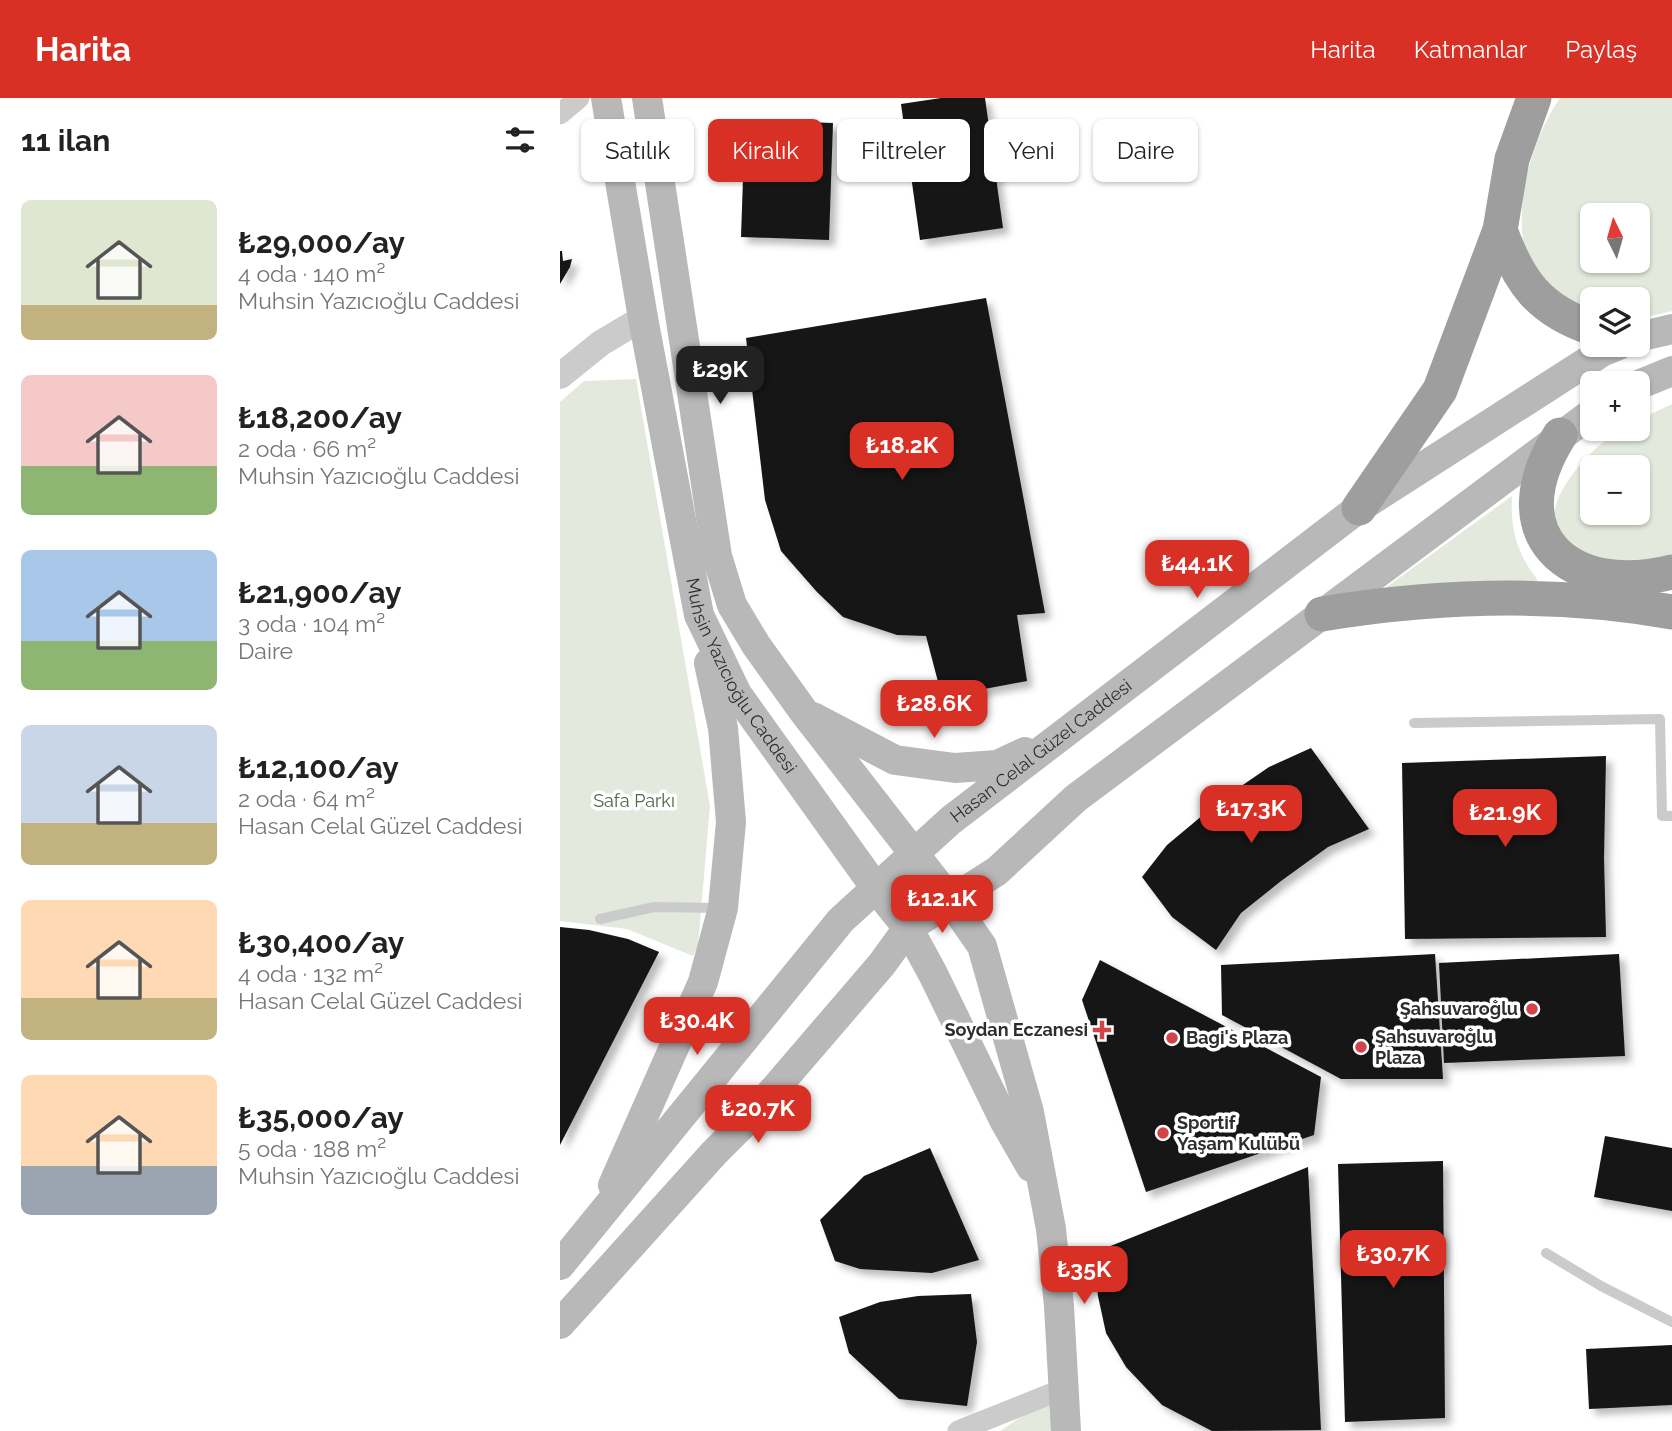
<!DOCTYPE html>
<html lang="tr">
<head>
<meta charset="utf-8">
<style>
  body { margin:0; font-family:Raleway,sans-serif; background:#f2f2f2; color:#222; height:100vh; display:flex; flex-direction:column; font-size:26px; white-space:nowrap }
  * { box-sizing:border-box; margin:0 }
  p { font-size:23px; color:#767676 }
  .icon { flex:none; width:38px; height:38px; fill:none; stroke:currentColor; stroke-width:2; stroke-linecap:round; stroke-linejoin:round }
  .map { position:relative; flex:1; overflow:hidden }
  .side { display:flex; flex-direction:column; background:#fff; width:560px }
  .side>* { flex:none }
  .top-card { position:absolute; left:21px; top:21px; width:665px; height:63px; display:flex; gap:14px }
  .needle { width:46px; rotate:355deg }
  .controls { position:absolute; left:1020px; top:105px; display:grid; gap:14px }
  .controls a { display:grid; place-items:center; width:70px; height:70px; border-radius:10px; background:#fff; box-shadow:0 2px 5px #0004; font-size:35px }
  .price { position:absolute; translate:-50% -60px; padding:0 16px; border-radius:14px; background:#d93025; color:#fff; font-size:23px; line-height:46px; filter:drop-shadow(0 2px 4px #0008) }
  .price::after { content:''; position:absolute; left:50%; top:42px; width:21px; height:16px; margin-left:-10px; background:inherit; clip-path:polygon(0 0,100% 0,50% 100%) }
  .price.on { background:#222; color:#fff }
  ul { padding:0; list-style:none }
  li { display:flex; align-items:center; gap:21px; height:175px; padding:0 21px }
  li span { display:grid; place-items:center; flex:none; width:196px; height:140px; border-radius:10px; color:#555 }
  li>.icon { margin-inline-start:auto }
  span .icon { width:84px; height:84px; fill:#fffc; stroke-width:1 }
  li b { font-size:30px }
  h2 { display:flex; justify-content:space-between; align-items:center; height:84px; padding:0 21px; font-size:30px }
  .chip { padding:0 24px; border-radius:10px; background:#fff; box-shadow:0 2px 5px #0004; font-size:24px; line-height:63px }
  .chip.on { background:#d93025; color:#fff }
  header { display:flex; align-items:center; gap:42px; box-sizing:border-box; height:98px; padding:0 35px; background:#d93025; color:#fff }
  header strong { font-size:33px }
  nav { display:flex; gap:38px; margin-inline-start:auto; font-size:24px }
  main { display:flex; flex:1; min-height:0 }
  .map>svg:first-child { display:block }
  .green { fill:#e3eadd; fill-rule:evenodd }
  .building { fill:#151515; filter:url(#shadow) }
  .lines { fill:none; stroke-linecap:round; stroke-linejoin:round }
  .service { stroke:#cbcbcb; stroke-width:10 }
  .minor { stroke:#cbcbcb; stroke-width:21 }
  .tertiary { stroke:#cbcbcb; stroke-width:26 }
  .secondary { stroke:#b8b8b8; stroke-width:30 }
  .trunk { stroke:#9e9e9e; stroke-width:35 }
  .poi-dot { fill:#d14448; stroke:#fff; stroke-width:2.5 }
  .labels { text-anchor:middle; stroke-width:7; stroke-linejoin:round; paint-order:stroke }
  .street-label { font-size:18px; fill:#2e2e2e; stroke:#fff }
  .park-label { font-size:18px; fill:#506540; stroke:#fff }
  .poi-label { font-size:18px; font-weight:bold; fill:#2e2e2e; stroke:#fff; text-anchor:start }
</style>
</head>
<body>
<header>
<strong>Harita</strong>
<nav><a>Harita</a><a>Katmanlar</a><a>Paylaş</a></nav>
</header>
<main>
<section class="side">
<h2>11 ilan<svg class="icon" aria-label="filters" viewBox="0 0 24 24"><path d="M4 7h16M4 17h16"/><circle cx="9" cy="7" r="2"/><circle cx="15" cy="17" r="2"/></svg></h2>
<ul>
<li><span style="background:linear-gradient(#dfe7d0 75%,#c2b280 0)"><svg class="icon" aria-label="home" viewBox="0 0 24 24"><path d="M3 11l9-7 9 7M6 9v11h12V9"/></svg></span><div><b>₺29,000/ay</b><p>4 oda · 140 m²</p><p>Muhsin Yazıcıoğlu Caddesi</p></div></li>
<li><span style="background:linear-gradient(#f6c9c9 65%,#8fb573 0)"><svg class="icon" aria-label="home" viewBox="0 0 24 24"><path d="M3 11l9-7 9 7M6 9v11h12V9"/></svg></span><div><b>₺18,200/ay</b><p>2 oda · 66 m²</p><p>Muhsin Yazıcıoğlu Caddesi</p></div></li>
<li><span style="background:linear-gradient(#a9c7e8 65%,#8fb573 0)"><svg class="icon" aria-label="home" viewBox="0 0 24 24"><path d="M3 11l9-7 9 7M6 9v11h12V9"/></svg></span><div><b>₺21,900/ay</b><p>3 oda · 104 m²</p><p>Daire</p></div></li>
<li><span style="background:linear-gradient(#c9d6e8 70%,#c2b280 0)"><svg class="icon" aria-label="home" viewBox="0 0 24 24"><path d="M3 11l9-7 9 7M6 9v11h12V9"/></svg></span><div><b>₺12,100/ay</b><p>2 oda · 64 m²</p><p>Hasan Celal Güzel Caddesi</p></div></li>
<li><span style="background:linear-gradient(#ffd9b3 70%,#c2b280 0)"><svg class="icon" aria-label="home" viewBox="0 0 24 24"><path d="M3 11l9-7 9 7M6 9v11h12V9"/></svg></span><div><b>₺30,400/ay</b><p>4 oda · 132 m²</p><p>Hasan Celal Güzel Caddesi</p></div></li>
<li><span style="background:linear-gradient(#ffd9b3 65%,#9aa5b1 0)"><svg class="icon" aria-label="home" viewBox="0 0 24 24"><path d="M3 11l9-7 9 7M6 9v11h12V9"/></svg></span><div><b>₺35,000/ay</b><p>5 oda · 188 m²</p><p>Muhsin Yazıcıoğlu Caddesi</p></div></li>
</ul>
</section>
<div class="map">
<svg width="1112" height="1333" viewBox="0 0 1112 1333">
  <defs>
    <filter id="shadow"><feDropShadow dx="6" dy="6" stdDeviation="3.5" flood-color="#0004"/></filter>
  </defs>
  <rect width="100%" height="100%" fill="#fff"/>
  <g class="green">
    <path d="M1000 0H1112V213L1078 221V201H1032V221C1011 214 1009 210 994 194 986 186 973 176 969 166 950 116 971 42 1000 0ZM1032 117H1078V163H1032Z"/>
    <path d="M76 281 150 708 138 847 133 858 67 831 0 823V304L24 283Z"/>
    <path d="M1112 306V457C1080 470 1005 464 995 423 988 395 1038 342 1062 332 1066 330 1073 331 1078 331V322ZM1032 369H1078V415H1032Z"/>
    <path d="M952 398C950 430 957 456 977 481V485L821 493Z"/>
    <path d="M503 1291 505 1333H440Z"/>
  </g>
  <g class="building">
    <path d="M381 0H425L443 130 360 142 341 6Z"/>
    <path d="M185 22 273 25 269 142 181 139Z"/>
    <path d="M0 153H2L3 163 12 161 10 169 0 186Z"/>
    <path d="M426 200 485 515 457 517 467 583 382 599 366 538 337 537 283 519 257 494 221 453 205 402 186 240Z"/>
    <path d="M751 650 809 731 768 749 721 783 681 815 656 852 612 819 582 779 607 747 661 702 709 669Z"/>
    <path d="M1046 658 1044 760 1046 839 845 841 842 665Z"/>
    <path d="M0 829 29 832 68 841 99 854 0 1047Z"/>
    <path d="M875 856 883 981H781L662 917 661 867Z"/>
    <path d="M1059 856 1065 958 884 965 879 865Z"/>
    <path d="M540 862 761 979 754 1037 586 1094 522 902Z"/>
    <path d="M1045 1038 1112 1050V1113L1034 1099Z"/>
    <path d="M370 1050 419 1162 372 1175 300 1171 275 1163 260 1122 304 1078Z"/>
    <path d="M883 1063 885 1320 785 1324 778 1066Z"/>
    <path d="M748 1069 761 1332 652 1333 602 1307 566 1269 546 1235 538 1198 533 1155Z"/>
    <path d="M411 1196 417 1244 407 1308 339 1301 289 1255 279 1219 320 1204 358 1198Z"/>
    <path d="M1112 1247V1307L1029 1311 1026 1251Z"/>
  </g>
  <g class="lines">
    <g class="service">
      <path d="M854 625 1100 621 1102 718H1112"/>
      <path d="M40 821 94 809 160 810"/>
      <path d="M986 1155 1041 1188 1112 1224"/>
    </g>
    <g class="minor">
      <path d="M0 16 19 0"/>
      <path d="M398 1333 503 1291"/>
    </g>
    <path class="tertiary" d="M0 278 41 245 83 220"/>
    <g class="secondary">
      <path id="s1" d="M46 0 83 220 139 517 177 596 315 789 348 830 373 876 444 1022 471 1069"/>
      <path d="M87 0 157 458 172 507 196 547 244 614 390 802 422 848 469 1014 491 1131 499 1208 506 1333"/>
      <path d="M1078 239 1112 231"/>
      <path d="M1078 287 1112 273"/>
      <path d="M253 619 335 662 395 670 437 667 465 654"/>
      <path d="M53 1087 143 884 163 810 171 724 163 630 149 565"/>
      <path id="s2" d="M0 1167 281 822 391 722 799 410 1042 254 1059 247"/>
      <path d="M0 1226 154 1055 194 1015 322 866 348 830 437 773 516 700 1032 315"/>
    </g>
    <g class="trunk">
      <path d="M940 132C959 184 979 212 1032 230"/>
      <path d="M1000 337C937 436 1009 500 1112 474"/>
      <path d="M799 410 880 292 940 132 952 61 974 0"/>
      <path d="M762 516C879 497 995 493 1112 514"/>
    </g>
  </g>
  <g class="poi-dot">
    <circle cx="972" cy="911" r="7"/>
    <path d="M538.5 921.5h7v7h7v7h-7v7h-7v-7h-7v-7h7z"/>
    <circle cx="612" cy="940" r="7"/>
    <circle cx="801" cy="949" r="7"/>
    <circle cx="603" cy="1035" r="7"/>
  </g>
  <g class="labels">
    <g class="street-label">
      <text dy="6" stroke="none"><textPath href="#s1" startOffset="598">Muhsin Yazıcıoğlu Caddesi</textPath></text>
      <text dy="6" stroke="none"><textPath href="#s2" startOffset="707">Hasan Celal Güzel Caddesi</textPath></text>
    </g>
    <g class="park-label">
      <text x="74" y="709">Safa Parkı</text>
    </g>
    <g class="poi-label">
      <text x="958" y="917" text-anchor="end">Şahsuvaroğlu</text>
      <text x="528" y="938" text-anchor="end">Soydan Eczanesi</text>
      <text x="815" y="945">Şahsuvaroğlu<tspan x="815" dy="21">Plaza</tspan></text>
      <text x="626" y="946">Bagi's Plaza</text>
      <text x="617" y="1031">Sportif<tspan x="617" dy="21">Yaşam Kulübü</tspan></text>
    </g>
  </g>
</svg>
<div class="controls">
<a><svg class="needle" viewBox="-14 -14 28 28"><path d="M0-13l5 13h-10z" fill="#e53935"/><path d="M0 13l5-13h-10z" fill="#767676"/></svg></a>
<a><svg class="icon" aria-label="layers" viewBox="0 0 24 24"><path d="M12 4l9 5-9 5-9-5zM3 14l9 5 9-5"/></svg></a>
<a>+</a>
<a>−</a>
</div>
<b class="price on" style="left:160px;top:308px">₺29K</b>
<b class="price" style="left:342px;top:384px">₺18.2K</b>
<b class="price" style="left:637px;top:502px">₺44.1K</b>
<b class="price" style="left:374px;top:642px">₺28.6K</b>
<b class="price" style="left:691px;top:747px">₺17.3K</b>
<b class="price" style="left:945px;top:751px">₺21.9K</b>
<b class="price" style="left:382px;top:837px">₺12.1K</b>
<b class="price" style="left:137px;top:959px">₺30.4K</b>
<b class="price" style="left:198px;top:1047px">₺20.7K</b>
<b class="price" style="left:833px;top:1192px">₺30.7K</b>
<b class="price" style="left:524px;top:1208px">₺35K</b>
<div class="top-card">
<a class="chip">Satılık</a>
<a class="chip on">Kiralık</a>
<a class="chip">Filtreler</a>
<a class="chip">Yeni</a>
<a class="chip">Daire</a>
</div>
</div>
</main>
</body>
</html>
